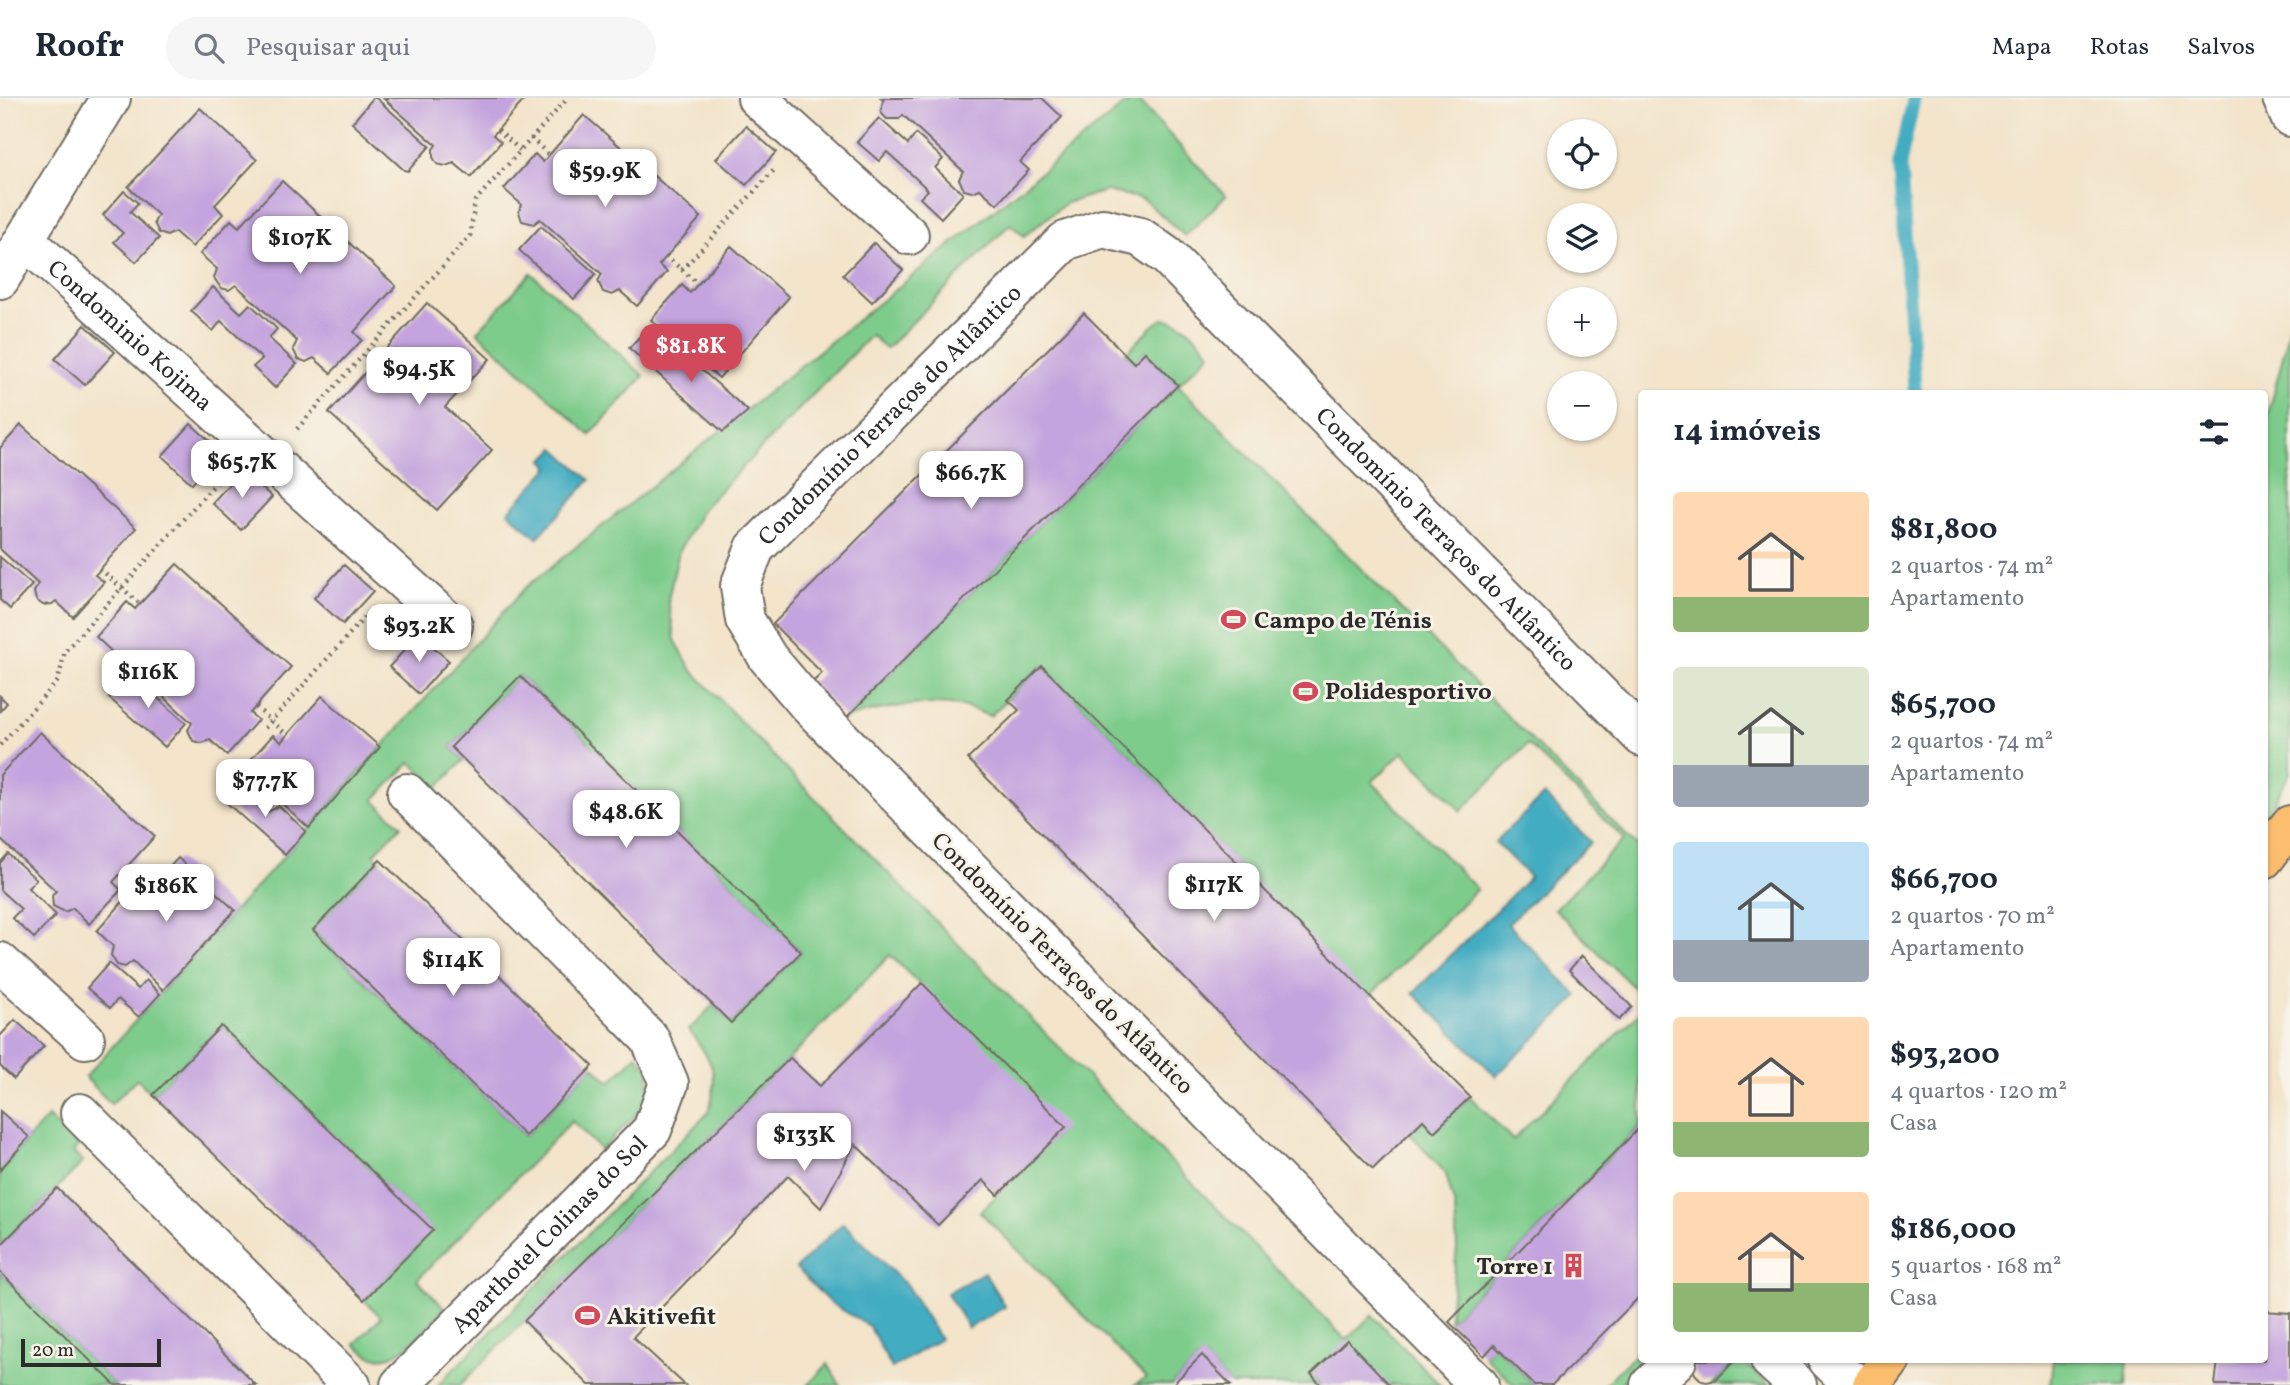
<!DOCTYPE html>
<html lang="pt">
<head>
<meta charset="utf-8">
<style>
  body { margin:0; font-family:Vollkorn,serif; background:#f6f6f7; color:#1f2937; height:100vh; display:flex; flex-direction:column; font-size:26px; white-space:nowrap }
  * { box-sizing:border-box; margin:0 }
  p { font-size:23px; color:#747a83 }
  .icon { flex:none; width:38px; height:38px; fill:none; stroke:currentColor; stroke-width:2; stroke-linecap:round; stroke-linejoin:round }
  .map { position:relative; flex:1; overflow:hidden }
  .panel { position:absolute; left:1638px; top:292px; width:630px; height:973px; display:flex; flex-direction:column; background:#fff; border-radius:7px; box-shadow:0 2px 5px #0004 }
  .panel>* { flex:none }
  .controls { position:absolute; left:1547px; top:21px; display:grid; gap:14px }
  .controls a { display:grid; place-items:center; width:70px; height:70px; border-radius:50%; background:#fff; box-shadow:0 2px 5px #0004; font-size:35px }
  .scale { position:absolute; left:21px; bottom:18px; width:140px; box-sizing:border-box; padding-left:7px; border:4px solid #2b2b2b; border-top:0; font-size:19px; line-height:24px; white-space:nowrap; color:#2b2b2b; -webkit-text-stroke:5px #f7f3e8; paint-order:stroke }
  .price { position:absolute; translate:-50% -60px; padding:0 16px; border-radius:14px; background:#fff; color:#222; font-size:23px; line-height:46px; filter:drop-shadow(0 2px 4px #0008) }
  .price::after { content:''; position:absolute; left:50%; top:42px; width:21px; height:16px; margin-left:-10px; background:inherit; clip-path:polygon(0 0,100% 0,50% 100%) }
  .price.on { background:#d1495b; color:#fff }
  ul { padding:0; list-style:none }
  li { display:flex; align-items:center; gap:21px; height:175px; padding:0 35px }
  li span { display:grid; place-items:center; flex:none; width:196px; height:140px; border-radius:7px; color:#555 }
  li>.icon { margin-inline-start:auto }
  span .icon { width:84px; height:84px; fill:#fffc; stroke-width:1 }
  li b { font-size:30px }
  h2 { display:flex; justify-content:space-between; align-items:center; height:84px; padding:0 35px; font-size:30px }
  header { display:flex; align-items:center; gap:42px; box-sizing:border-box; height:98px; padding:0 35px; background:#fff; border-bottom:2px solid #e0e1e3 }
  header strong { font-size:33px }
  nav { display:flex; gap:38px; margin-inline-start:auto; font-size:24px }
  .search { width:490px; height:63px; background:#f6f6f7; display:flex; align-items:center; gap:18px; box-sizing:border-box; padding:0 24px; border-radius:38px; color:#747a83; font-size:26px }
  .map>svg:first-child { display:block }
  .green { fill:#7ecc8c; stroke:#547c5c; stroke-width:2 }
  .water { fill:#42acc1; stroke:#366c76; stroke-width:2 }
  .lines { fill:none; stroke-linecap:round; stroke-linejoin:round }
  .stream { stroke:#42acc1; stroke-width:14 }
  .building { fill:#c4a4de }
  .minor-casing { stroke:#716c63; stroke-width:42 }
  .major-casing { stroke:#716c63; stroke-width:42 }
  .path { stroke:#716c63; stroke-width:4.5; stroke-dasharray:2 5; stroke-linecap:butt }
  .minor { stroke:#fff; stroke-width:38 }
  .major { stroke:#fbbd6e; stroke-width:38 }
  .labels { text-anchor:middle; stroke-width:6; stroke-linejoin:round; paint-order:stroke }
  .street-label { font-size:24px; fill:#2b2b2b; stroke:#f7f3e8 }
  .poi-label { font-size:24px; font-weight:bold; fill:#2b2b2b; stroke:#f7f3e8; text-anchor:start }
</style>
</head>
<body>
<header>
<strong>Roofr</strong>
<div class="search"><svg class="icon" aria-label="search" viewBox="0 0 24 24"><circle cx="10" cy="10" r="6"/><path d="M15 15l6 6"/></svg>Pesquisar aqui</div>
<nav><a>Mapa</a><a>Rotas</a><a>Salvos</a></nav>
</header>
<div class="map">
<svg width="2290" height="1287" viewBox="0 0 2290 1287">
  <rect width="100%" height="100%" fill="#f7f3e8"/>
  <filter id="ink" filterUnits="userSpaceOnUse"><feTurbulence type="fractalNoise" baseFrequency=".0143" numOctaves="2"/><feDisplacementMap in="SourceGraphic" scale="14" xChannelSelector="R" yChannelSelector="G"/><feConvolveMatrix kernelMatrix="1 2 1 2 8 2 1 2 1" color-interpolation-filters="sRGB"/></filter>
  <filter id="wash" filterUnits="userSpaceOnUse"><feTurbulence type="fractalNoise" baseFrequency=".00686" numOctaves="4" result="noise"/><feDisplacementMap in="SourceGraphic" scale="28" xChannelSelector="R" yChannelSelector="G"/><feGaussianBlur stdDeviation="1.57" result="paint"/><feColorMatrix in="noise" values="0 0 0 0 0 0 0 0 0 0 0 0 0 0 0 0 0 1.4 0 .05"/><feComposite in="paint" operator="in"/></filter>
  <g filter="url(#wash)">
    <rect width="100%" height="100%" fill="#f3e4ca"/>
    <g class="green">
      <path d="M1133 0H1136L1226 98 1185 138 1143 101 1106 93 1066 105 1024 138 1010 126 886 251 871 237 703 410 679 453 668 502 675 542 691 571 760 644 1346 1242 1372 1217 1440 1287H1390L1311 1276 1321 1287H1231L1202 1258 1172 1287H1135L1146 1280 980 1114 1064 1030 890 857 790 960 460 1287H438L708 1015C721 975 712 964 689 932L713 907 731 925 801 854 520 578 451 649 464 662 437 690 411 664 374 702 401 728 374 756 380 762 313 833 525 1038 593 968 610 984 637 957 649 972 648 1004 601 1052 572 1023 417 1182 445 1210C426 1229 398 1271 368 1257 364 1254 359 1250 355 1246L381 1219 364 1202 432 1132 221 928 153 997 137 981 111 1006 85 979 524 491Z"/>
      <path d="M531 175 644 278 590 337 477 234Z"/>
      <path d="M2290 217V675L2265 720V330L2285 250Z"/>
      <path d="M1163 221C1185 222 1197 240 1211 255L1178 287 1641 752V897L1555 811 1624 741 1528 646 1461 713 1403 654 1372 684 1477 791 1369 899 1042 568 990 618C980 615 970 609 959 608 921 602 882 610 846 620L1178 287 1145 254 1134 265 1125 256 1154 227Z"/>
      <path d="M1641 913V1027L1449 1224 1457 1150 1455 1110 1446 1076 1410 1035 1423 1022 1435 1033 1470 999 1513 1042Z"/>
      <path d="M48 1019 78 1048 73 1054 83 1064 0 1148V1072Z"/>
      <path d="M0 1174 115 1287H0Z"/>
      <path d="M1494 1247 1534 1287H1514L1484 1258Z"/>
      <path d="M1641 1251 1642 1262H1644L1619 1287H1604Z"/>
      <path d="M1735 1262H1742L1769 1287H1712Z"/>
      <path d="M2053 1262H2128L2126 1287H2050Z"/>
      <path d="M828 1266 840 1287H808Z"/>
    </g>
    <g class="water">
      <path d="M555 350 590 382 537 440 508 414 550 369 543 362Z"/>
      <path d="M1544 697 1591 744 1508 826 1578 898 1496 978 1413 895 1530 779 1495 744Z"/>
      <path d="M843 1125 907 1188 940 1241 892 1270 869 1228 829 1204 796 1170Z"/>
      <path d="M984 1174 1005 1209 968 1230 947 1195Z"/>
    </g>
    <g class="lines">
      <path class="stream" d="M1914 0 1900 64 1915 296"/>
    </g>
    <g id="blocks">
      <g class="building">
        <path d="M373 0H376L430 48 408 73 404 72 352 25Z"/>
        <path d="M383 0H526L493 37 501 44 471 79 454 65 446 68 437 66 433 59V51L436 47Z"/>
        <path d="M881 0H1042L1062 19 1020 64 1029 72 997 106 980 91 972 94 964 92 959 81 963 73 903 17 899 21H887L881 15 883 2Z"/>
        <path d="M200 10 257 62 215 107 223 116 192 149 175 134 167 138 159 135 154 125 158 117 128 89Z"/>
        <path d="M584 17 701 119 659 167 667 174 637 208 620 193 612 197 603 194 598 183 602 176 540 121 534 126 522 123 519 114 521 106 504 91 535 56 543 64Z"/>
        <path d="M879 20 908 46 916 36 943 61 935 70 963 96 941 120 920 100 928 92 907 72 887 54 879 63 857 44Z"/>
        <path d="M746 28 776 54 746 87 716 61Z"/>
        <path d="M282 83 396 188 354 234 362 242 331 275 314 260 306 264 298 261 293 251 297 243 236 187 229 192 221 190 214 180 217 171 200 156 231 122 239 129Z"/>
        <path d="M124 93 138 105 130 114 159 140 136 164 114 144 123 135 103 117Z"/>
        <path d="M541 128 596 176 574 201 519 152Z"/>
        <path d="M874 145 903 172 872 204 843 177Z"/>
        <path d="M731 148 789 199 719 280 687 252 680 258 669 254 666 246 668 237 651 222 682 187 690 195Z"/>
        <path d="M213 189 241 215 250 206 277 231 269 240 297 266 275 290 253 269 262 261 221 223 213 233 191 213Z"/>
        <path d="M427 205 490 261 445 309 492 352 437 412 329 315Z"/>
        <path d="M1084 215 1134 265 1145 254 1178 287 846 620 812 585 822 575 773 526Z"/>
        <path d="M85 227 115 254 85 287 55 261Z"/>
        <path d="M643 235 677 265 687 259 748 313 723 334 629 250Z"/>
        <path d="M191 326 221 353 192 386 162 358Z"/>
        <path d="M21 327 136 430 95 477 104 484 73 519 56 503 52 506 43 507 36 502 34 494 38 486 0 451V350Z"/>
        <path d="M242 372 272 399 241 432 212 405Z"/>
        <path d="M0 459 32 487 10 511 0 502Z"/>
        <path d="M177 466 291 569 250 615 258 622 227 657 210 642 202 645 193 643 188 632 192 625 132 569 128 573H117L110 562 112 554 96 539 127 504 135 511Z"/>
        <path d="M344 467 373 493 343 526 314 500Z"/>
        <path d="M419 536 449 563 419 596 389 569Z"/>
        <path d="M1042 568 1470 999 1434 1034 1423 1022 1373 1071 968 661 1019 612 1008 602Z"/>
        <path d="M131 576 186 625 165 649 109 600Z"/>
        <path d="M520 578 801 854 731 925 451 649Z"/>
        <path d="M0 598 7 605 0 613Z"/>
        <path d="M322 598 380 649 309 730 278 702 271 707 263 706 257 700V691L259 687 242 671 273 637 281 644Z"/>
        <path d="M40 634 155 738 113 784 121 792 89 826 73 810 65 814 53 808 52 797 56 793 0 741V677Z"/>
        <path d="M234 685 268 714 279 708 306 733 285 757 220 699Z"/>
        <path d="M8 756 36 781 28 790 56 817 34 840 12 820 21 811 0 792V765Z"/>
        <path d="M178 760 235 812 163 892 133 863 125 869 117 867 111 857 113 848 97 833 128 798 136 806Z"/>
        <path d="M380 762 593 968 525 1038 313 832Z"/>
        <path d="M1582 858 1632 909 1619 922 1569 872Z"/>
        <path d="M109 865 138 891 146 882 160 896 139 919 118 901 110 910 87 890Z"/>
        <path d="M922 885 1066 1029 998 1097 983 1082 938 1127 855 1046 821 1110 788 1078 633 1239 685 1287H589L524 1223 790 960 820 988Z"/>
        <path d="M15 922 44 948 14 981 0 968V938Z"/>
        <path d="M221 928 433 1132 364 1202 153 997Z"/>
        <path d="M0 1013 29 1039 0 1072Z"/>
        <path d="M1642 1027V1196L1552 1287H1534L1494 1247 1484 1258 1449 1224Z"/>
        <path d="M57 1090 123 1155 256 1287H115L0 1174V1148Z"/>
        <path d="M2264 1213 2290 1215V1287H2215L2218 1262H2264Z"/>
        <path d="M1347 1242 1390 1287H1321L1311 1276Z"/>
        <path d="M1202 1257 1231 1287H1172Z"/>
        <path d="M1694 1262H1735L1716 1282 1707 1284 1702 1283 1695 1276 1693 1271Z"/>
      </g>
    </g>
  </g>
  <g filter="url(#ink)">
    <use href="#blocks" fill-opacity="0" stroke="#716c63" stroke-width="2"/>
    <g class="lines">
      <defs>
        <g id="minor">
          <path d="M757 0 909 137"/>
          <path d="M2282 0 2290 19"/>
          <path id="s1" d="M25 142 453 528"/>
          <path d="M0 181 111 0"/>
          <path d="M0 864 85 941"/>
          <path d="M80 1015 351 1287"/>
          <path d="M1770 1262 1797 1287"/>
          <path d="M1828 1262 1847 1281 1867 1287"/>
          <path id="s2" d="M400 1287 652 1032 669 985 650 941 407 695"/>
          <path id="s3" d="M1479 1287 808 607 768 560 745 522 740 488 755 450 1065 143 1103 130 1140 139 1167 158 1642 639"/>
          <path d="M1650 1287 1677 1262"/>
        </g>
        <g id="major">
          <path d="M2264 761 2290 727"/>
          <path d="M1872 1287 1891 1262"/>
        </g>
      </defs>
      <use href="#minor" class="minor-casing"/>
      <use href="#major" class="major-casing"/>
      <g class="path">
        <path d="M498 32 520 52"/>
        <path d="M531 40 549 57"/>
        <path d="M666 158 698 186"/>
        <path d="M682 172 774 72"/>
        <path d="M297 331 470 138 475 103 568 0"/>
        <path d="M100 471 140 506"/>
        <path d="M256 609 287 637"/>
        <path d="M265 630 372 511"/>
        <path d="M0 647 58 583 65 553 223 377"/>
      </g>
      <use href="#minor" class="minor"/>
      <use href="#major" class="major"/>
    </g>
  </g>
  <defs>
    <symbol id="stadium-bare" viewBox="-9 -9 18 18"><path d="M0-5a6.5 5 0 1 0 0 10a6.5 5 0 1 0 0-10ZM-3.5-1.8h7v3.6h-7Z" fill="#d1495b" stroke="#f7f3e8" stroke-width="2.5" paint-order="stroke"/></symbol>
    <symbol id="building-bare" viewBox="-9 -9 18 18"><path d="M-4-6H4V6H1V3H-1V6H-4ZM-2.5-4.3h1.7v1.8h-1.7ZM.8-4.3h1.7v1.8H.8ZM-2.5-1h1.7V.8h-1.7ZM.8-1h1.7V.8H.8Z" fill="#d1495b" stroke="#f7f3e8" stroke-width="2.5" paint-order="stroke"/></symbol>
  </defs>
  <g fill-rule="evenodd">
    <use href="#stadium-bare" x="1216" y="504" width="35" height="35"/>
    <use href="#stadium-bare" x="1288" y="576" width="35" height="35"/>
    <use href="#building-bare" x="1556" y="1150" width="35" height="35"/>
    <use href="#stadium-bare" x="570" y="1200" width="35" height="35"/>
  </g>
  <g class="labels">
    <g class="street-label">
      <text dy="8" stroke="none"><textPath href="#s1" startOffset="142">Condominio Kojima</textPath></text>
      <text dy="8" stroke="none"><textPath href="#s3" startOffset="1326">Condomínio Terraços do Atlântico</textPath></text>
      <text dy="8" stroke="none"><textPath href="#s3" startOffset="2082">Condomínio Terraços do Atlântico</textPath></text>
      <text transform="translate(1063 865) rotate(45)" y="8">Condomínio Terraços do Atlântico</text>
      <text dy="8" stroke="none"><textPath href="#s2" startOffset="212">Aparthotel Colinas do Sol</textPath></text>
    </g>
    <g class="poi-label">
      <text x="1254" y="530">Campo de Ténis</text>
      <text x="1325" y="601">Polidesportivo</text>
      <text x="1553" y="1176" text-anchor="end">Torre 1</text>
      <text x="607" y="1226">Akitivefit</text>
    </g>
  </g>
</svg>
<div class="controls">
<a><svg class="icon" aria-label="locate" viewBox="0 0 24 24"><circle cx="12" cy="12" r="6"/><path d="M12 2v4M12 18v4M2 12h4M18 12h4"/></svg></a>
<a><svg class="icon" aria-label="layers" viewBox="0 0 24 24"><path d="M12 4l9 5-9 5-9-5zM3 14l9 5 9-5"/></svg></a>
<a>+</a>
<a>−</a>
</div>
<div class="scale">20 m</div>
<b class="price" style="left:605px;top:111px">$59.9K</b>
<b class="price" style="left:300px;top:178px">$107K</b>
<b class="price on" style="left:691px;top:286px">$81.8K</b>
<b class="price" style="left:419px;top:309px">$94.5K</b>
<b class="price" style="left:242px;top:402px">$65.7K</b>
<b class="price" style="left:971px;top:413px">$66.7K</b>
<b class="price" style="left:419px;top:566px">$93.2K</b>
<b class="price" style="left:148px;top:612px">$116K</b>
<b class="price" style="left:265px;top:721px">$77.7K</b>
<b class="price" style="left:626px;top:752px">$48.6K</b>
<b class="price" style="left:1214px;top:825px">$117K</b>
<b class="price" style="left:166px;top:826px">$186K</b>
<b class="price" style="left:453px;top:900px">$114K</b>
<b class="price" style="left:804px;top:1075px">$133K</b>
<section class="panel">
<h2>14 imóveis<svg class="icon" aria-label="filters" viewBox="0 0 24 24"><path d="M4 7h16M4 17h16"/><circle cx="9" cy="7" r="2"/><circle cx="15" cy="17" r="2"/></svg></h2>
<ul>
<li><span style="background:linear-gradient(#ffd9b3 75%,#8fb573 0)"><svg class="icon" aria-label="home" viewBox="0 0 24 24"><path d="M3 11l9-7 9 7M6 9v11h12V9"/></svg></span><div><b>$81,800</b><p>2 quartos · 74 m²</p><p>Apartamento</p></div></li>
<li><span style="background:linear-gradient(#dfe7d0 70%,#9aa5b1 0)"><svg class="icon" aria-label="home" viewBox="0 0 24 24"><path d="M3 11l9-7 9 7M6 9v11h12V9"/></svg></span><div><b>$65,700</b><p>2 quartos · 74 m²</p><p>Apartamento</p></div></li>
<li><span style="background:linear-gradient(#bfe0f5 70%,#9aa5b1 0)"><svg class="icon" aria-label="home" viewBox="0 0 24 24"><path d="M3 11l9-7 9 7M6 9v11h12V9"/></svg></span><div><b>$66,700</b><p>2 quartos · 70 m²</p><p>Apartamento</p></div></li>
<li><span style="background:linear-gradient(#ffd9b3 75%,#8fb573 0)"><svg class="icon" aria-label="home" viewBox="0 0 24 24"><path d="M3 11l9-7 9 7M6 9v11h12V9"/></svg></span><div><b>$93,200</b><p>4 quartos · 120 m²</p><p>Casa</p></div></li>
<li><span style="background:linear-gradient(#ffd9b3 65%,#8fb573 0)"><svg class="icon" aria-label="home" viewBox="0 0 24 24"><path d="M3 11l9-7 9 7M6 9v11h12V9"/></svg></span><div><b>$186,000</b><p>5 quartos · 168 m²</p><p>Casa</p></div></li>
</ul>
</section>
</div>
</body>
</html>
